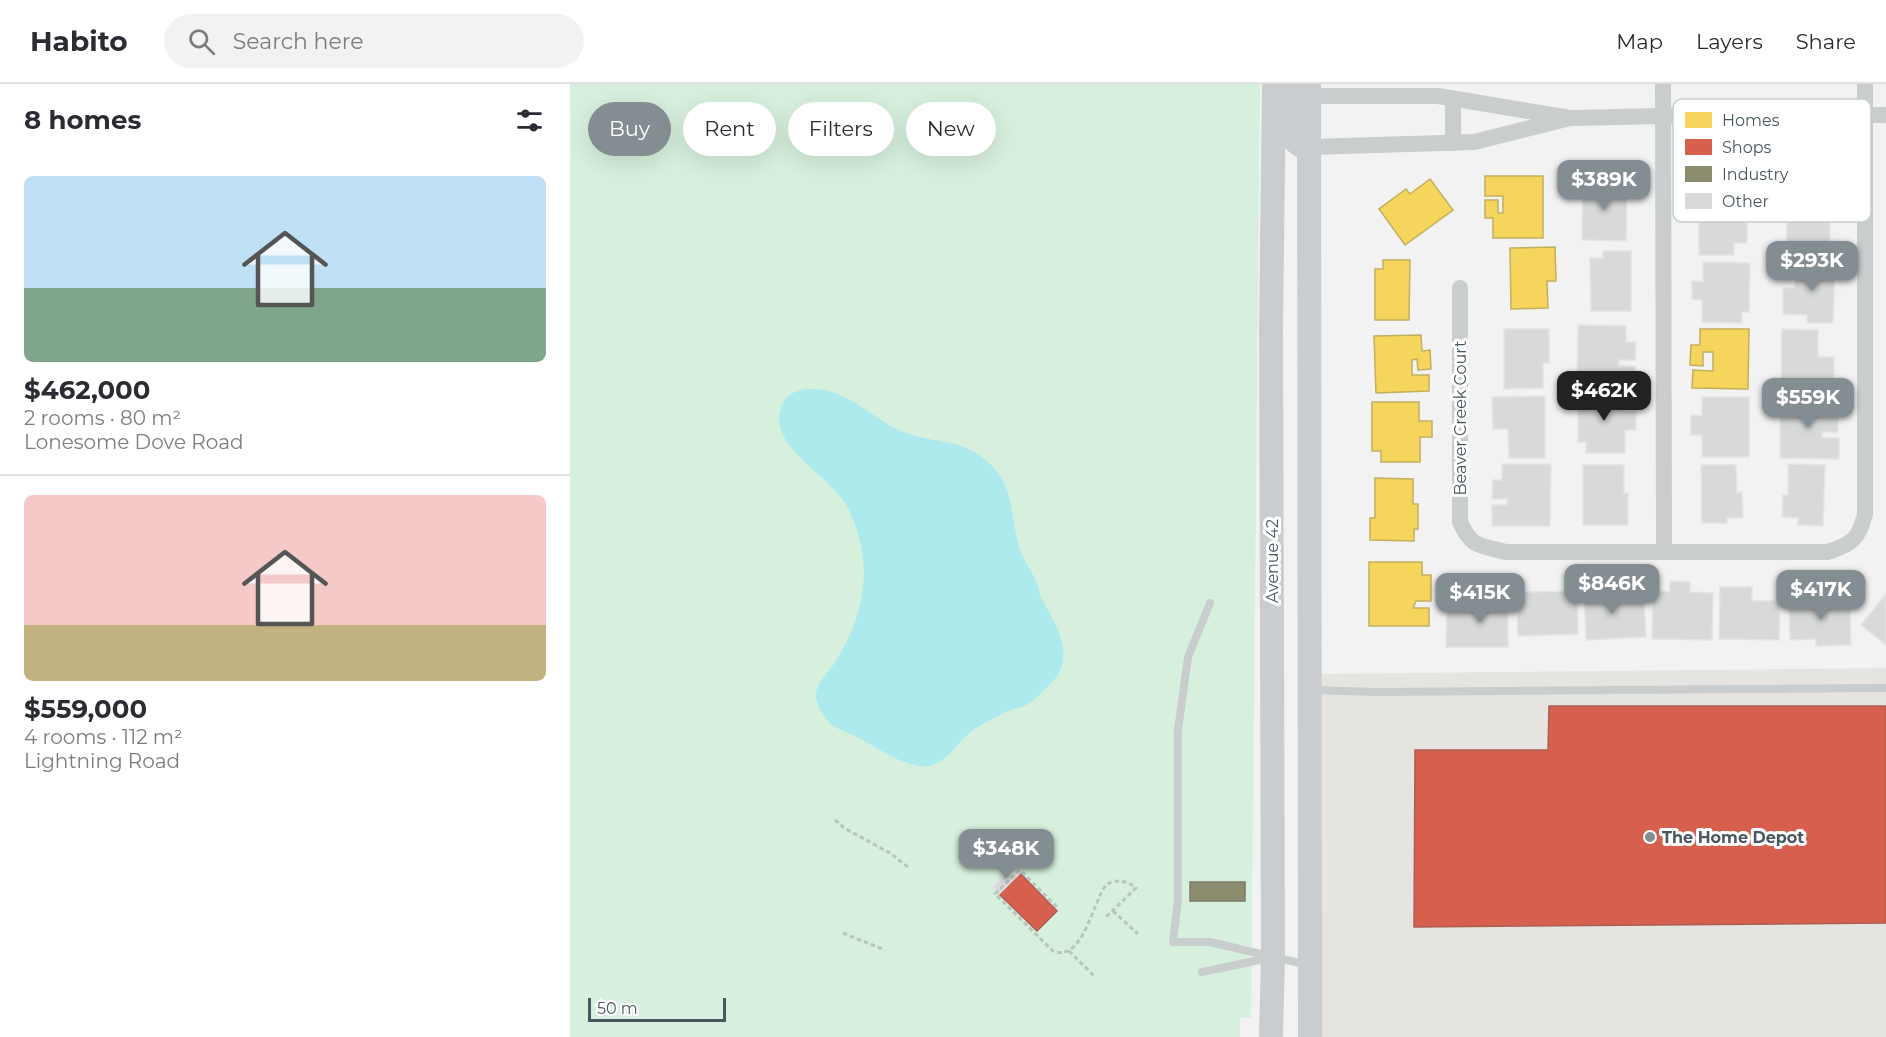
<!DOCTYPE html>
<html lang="en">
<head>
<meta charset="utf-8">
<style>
  body { margin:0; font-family:Montserrat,sans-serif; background:#f2f2f3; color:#2b2b33; height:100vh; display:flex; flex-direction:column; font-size:22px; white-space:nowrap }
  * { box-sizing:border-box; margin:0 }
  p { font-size:20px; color:#7c7c81 }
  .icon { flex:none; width:33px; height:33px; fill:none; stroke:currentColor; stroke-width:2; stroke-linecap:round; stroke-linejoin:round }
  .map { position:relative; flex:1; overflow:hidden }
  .details { display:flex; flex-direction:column; background:#fff; width:570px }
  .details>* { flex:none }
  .banner { position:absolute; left:18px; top:18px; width:570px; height:54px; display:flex; gap:12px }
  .scale { position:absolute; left:18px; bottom:15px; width:138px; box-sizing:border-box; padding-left:6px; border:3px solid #49575e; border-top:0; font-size:16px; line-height:21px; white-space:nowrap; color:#49575e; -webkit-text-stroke:4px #fff; paint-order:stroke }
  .price { position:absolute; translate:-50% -51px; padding:0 14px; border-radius:12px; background:#848d92; color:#fff; font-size:20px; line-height:39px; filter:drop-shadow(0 2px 3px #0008) }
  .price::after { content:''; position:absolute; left:50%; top:36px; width:18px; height:14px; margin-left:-9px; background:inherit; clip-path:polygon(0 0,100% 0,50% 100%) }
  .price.active { background:#222; color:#fff }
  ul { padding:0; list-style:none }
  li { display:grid; align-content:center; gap:12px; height:318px; padding:0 24px }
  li+li { border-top:2px solid #e1e1e2 }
  li span { display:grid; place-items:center; height:186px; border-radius:9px; color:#555 }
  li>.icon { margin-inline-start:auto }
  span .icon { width:108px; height:108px; fill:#fffc; stroke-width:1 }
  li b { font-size:26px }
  h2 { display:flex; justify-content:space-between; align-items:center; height:72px; padding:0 24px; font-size:26px }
  .tag { padding:0 21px; border-radius:27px; background:#fff; box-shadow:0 6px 24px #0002; font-size:21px; line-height:54px }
  .tag.active { background:#848d92; color:#fff }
  header { display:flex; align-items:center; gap:36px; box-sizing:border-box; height:84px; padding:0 30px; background:#fff; border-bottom:2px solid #e1e1e2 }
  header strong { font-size:28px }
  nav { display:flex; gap:33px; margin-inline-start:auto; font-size:21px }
  .search { width:420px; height:54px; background:#f2f2f3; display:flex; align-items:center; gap:15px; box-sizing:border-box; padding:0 21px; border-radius:33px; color:#7c7c81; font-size:22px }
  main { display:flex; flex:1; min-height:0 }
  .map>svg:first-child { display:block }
  .commercial { fill:#e6e4e0 }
  .green { fill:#d7f0dd }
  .water { fill:#aceaed }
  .homes { fill:#f6d55c; stroke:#c2af5d; stroke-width:1.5 }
  .shops { fill:#d6604d; stroke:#ac5d52; stroke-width:1.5 }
  .industry { fill:#8c8c6e; stroke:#787c69; stroke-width:1.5 }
  .building { fill:#d8dada; stroke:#e3e4e5; stroke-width:1.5 }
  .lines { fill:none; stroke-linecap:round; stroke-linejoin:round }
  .path { stroke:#b9c4bf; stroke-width:3; stroke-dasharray:4.5 3; stroke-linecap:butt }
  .lane { stroke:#c9cdce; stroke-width:8 }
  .street { stroke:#c9cdce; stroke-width:16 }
  .secondary { stroke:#cacdcf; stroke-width:24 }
  .poi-dot { fill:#848d92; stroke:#fff; stroke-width:2 }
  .labels { text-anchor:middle; stroke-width:6; stroke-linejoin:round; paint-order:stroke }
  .street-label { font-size:16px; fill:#49575e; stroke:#fff }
  .poi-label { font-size:16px; font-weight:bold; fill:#49575e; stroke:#fff; text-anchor:start }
  .key { fill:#fff; stroke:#c8cdcf; stroke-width:1.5 }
  .key-label { font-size:16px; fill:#49575e }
</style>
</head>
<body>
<header>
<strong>Habito</strong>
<div class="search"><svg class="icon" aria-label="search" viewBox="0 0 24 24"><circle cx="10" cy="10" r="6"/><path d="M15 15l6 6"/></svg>Search here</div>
<nav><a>Map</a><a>Layers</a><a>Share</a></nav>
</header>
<main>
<section class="details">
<h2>8 homes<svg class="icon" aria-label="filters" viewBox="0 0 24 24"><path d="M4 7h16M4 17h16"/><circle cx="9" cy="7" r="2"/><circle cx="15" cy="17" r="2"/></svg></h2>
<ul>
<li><span style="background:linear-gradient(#bfe0f5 60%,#7fa58c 0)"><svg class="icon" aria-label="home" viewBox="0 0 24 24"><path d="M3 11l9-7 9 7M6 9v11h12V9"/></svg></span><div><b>$462,000</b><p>2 rooms · 80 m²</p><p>Lonesome Dove Road</p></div></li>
<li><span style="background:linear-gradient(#f6c9c9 70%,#c2b280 0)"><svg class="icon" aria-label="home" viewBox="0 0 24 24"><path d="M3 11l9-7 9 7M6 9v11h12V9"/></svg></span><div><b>$559,000</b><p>4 rooms · 112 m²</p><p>Lightning Road</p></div></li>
</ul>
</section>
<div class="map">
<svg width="1316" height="953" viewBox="0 0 1316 953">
  <rect width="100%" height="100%" fill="#f2f2f2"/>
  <path class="commercial" d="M1316 584V953H752L751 590Z"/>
  <path class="green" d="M0 0H690L681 934H670V953H0Z"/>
  <path class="water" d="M238 305C243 305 249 305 254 306 285 311 310 342 342 351 372 360 392 355 418 378 444 401 440 429 448 459 451 473 461 485 467 499 469 506 470 513 474 519 486 540 502 567 488 591 485 595 480 600 477 603 471 609 464 618 456 621 451 624 445 624 440 626 429 631 417 638 406 644 391 653 380 675 365 680 361 682 354 683 349 682 326 678 305 662 285 652 277 648 266 645 260 639 254 633 245 619 246 610 247 598 260 587 266 577 296 528 304 480 279 426 264 392 194 363 212 321 217 309 226 307 238 305Z"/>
  <g class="homes">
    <path d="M915 92H973V154H923V134H915V116H928V129H933V112H915Z"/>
    <path d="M860 95 883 126 835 161 809 125 836 105 840 110Z"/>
    <path d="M985 163 986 197H977L978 224 941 225 940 164Z"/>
    <path d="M813 176H840L839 236H805V185H813Z"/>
    <path d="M1130 245H1179L1178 305 1122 304 1123 286 1143 287V268H1133V282L1120 281 1121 261H1130Z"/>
    <path d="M851 251 852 267 860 266 861 285 848 286 847 275 842 276V291H859V307L806 309 804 252Z"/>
    <path d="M802 318H849V337H862V353H850V378H811V367H802Z"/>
    <path d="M805 394 843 395V420H848V445H844V457L800 456V434H805Z"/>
    <path d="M799 478H852V491H861V517H846L843 524H859V542H799Z"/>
  </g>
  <g class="shops">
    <path d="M979 622H1316V839L844 843 845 666H978Z"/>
    <path d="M450 789 487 827 467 847 429 810Z"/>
  </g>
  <rect class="industry" x="620" y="798" width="55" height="19"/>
  <g class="building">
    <path d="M1013 96 1057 97 1056 157 1012 156Z"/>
    <path d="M1129 111H1154V117H1177V159H1164V171H1129Z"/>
    <rect x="1217" y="111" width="43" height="60"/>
    <path d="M1033 167H1061V227H1021L1020 174H1033Z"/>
    <path d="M1226 177 1265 178 1263 239H1237V231L1213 230V204H1225Z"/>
    <path d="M1133 178 1180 179 1179 228H1172V239L1132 238V216L1122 215V197L1133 198Z"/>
    <path d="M1008 241 1056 242V258H1066L1065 276H1049V282H1065V302L1007 301Z"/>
    <path d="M934 245H979V279H973V304L934 305Z"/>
    <path d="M1212 245 1248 246V273H1264V307L1211 306Z"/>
    <path d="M1008 309H1054V327H1066V346H1055V369H1016V358H1008Z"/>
    <path d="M975 312V374H939L938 345H923L922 313Z"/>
    <path d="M1132 313H1179V373H1132V351H1121V331L1132 332Z"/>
    <path d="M1210 313H1259V330L1268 331V348H1252V354H1269V375L1210 374Z"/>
    <path d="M932 380H981L980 442H922V421H937V415H922L923 396H932Z"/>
    <path d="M1218 380 1255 381 1253 442 1228 441V434L1212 433 1213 411H1218Z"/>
    <path d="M1013 381H1054V409H1058V441H1013Z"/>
    <path d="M1131 381H1166L1167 409 1172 408 1173 434H1157V439H1132Z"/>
    <path d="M1100 497 1120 498V508L1143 509 1142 556 1082 555 1083 507 1100 508Z"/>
    <path d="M1047 502 1048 517 1074 516 1076 553 1016 556 1014 503Z"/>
    <path d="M1150 503H1182V517H1210L1209 556 1149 555Z"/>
    <path d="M1007 507 1008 550 948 552 947 508Z"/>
    <path d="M1316 510V561L1291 541Z"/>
    <path d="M905 511H938V563H876L877 526H905Z"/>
    <path d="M1280 515 1281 561 1246 562V555L1220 556 1219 516Z"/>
    <path d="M443 782 450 789 429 810 422 803Z"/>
  </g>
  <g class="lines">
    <g class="path">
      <path d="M265 736 274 744 320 769 339 784"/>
      <path d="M487 823 450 786 425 810 483 867C513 879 523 817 536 801 546 794 558 797 566 804L536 833"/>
      <path d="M543 827 568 850"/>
      <path d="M273 849 315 866"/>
      <path d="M499 867 524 892"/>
    </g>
    <g class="lane">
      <path d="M640 519 618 573 608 646V816L603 858H640L738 881"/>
      <path d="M741 606 808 608 1316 604"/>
      <path d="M632 888 699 874"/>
    </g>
    <g class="street">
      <path d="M1093 0 1094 467"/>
      <path d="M738 12H868L1000 34 904 58 740 63"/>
      <path d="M883 15V59"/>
      <path d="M1000 34 1093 32 1316 31"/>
      <path d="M890 204V438C902 465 911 461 936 468H1257C1281 461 1289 455 1295 430V0"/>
    </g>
    <g class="secondary">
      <path d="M721 0V54L731 62 740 63"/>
      <path d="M739 0 740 953"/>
      <path d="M701 953 703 873 701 244 704 0"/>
    </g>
  </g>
  <circle class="poi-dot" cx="1080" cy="753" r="6"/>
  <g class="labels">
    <g class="street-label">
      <text transform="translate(890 334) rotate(-90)" y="6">Beaver Creek Court</text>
      <text transform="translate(702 477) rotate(-90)" y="6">Avenue 42</text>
    </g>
    <g class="poi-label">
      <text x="1092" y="759">The Home Depot</text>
    </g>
  </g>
  <rect x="1103" y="15" width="198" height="123" rx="9" class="key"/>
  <rect x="1115" y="28" width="27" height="16" fill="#f6d55c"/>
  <rect x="1115" y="55" width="27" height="16" fill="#d6604d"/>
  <rect x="1115" y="82" width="27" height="16" fill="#8c8c6e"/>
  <rect x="1115" y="109" width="27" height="16" fill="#d8dada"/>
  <g class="key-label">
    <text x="1152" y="42">Homes</text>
    <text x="1152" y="69">Shops</text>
    <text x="1152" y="96">Industry</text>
    <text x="1152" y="123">Other</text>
  </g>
</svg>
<div class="scale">50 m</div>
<b class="price" style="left:1034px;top:127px">$389K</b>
<b class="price" style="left:1242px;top:208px">$293K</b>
<b class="price active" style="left:1034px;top:338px">$462K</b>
<b class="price" style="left:1238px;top:345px">$559K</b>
<b class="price" style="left:1042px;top:531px">$846K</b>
<b class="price" style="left:1251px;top:537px">$417K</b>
<b class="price" style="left:910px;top:540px">$415K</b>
<b class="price" style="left:436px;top:796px">$348K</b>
<div class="banner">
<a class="tag active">Buy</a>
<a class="tag">Rent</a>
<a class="tag">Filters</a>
<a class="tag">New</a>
</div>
</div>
</main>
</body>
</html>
